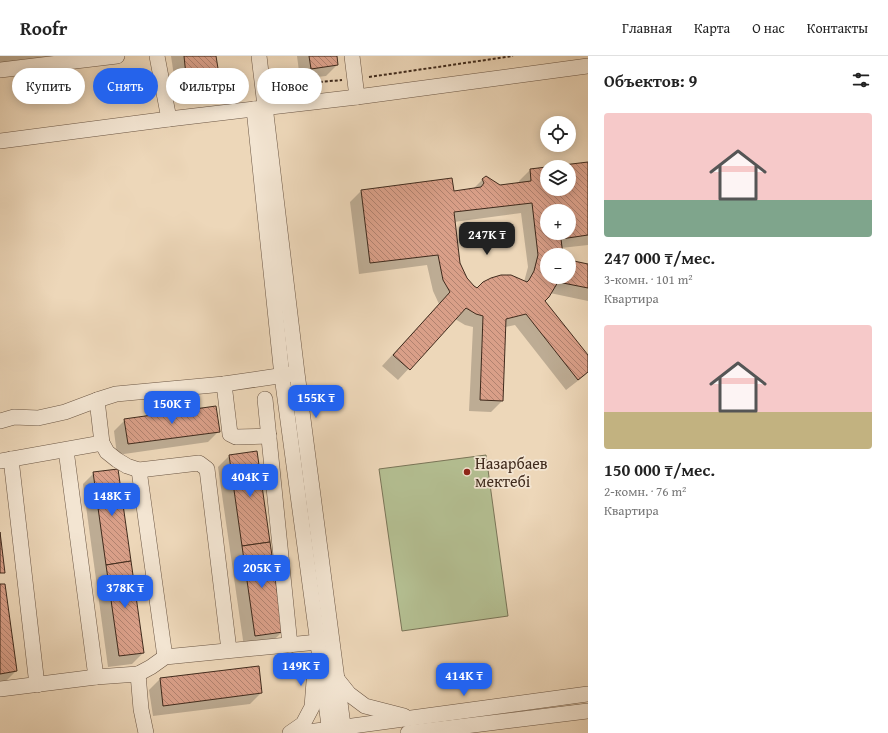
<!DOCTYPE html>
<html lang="ru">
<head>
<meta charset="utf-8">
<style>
  body { margin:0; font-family:"Gentium Book Plus",serif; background:#f2f2f2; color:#222; height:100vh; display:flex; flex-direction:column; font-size:15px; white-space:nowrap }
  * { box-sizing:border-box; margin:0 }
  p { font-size:13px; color:#767676 }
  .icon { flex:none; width:22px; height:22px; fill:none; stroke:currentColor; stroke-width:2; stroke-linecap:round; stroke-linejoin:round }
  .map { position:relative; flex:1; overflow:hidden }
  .sheet { display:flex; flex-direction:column; background:#fff; width:300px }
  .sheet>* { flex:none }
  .guide { position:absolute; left:12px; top:12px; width:380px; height:36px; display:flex; gap:8px }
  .buttons { position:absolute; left:540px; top:60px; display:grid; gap:8px }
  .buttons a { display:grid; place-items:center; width:36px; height:36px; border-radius:50%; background:#fff; box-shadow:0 2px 10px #0003; font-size:20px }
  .price { position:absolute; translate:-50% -34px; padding:0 9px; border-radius:8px; background:#2563eb; color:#fff; font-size:13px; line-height:26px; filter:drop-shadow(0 1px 2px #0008) }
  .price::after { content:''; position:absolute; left:50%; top:24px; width:12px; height:9px; margin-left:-6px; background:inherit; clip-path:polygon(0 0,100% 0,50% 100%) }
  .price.on { background:#222; color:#fff }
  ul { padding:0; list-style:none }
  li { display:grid; align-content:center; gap:8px; height:212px; padding:0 16px }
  li span { display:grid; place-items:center; height:124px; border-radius:4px; color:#555 }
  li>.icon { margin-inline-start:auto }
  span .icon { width:72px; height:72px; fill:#fffc; stroke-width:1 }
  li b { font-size:17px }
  h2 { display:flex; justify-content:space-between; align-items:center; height:48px; padding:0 16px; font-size:17px }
  .chip { padding:0 14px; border-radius:18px; background:#fff; box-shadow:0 2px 10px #0003; font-size:14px; line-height:36px }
  .chip.on { background:#2563eb; color:#fff }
  header { display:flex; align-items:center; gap:24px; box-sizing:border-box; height:56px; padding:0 20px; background:#fff; border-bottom:1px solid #e0e0e0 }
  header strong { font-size:19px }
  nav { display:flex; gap:22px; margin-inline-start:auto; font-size:14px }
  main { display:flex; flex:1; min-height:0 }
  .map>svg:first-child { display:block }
  .pitch { fill:#b4bf92; stroke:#7a7558 }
  .shadow { fill:#0003; fill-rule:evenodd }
  .building { fill:url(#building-back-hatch); stroke:#402b1d; fill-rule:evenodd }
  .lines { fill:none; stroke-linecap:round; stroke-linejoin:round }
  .minor-casing { stroke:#6b5644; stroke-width:16 }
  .path { stroke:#402b1d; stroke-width:2; stroke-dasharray:3 2; stroke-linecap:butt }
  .minor { stroke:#f3e5d2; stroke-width:15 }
  .poi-dot { fill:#8f2418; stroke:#f3e5d2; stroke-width:1.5 }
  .labels { text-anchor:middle; stroke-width:3.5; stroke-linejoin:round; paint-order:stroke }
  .poi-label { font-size:16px; fill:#402b1d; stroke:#f3e5d2; text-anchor:start }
</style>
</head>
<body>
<header>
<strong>Roofr</strong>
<nav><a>Главная</a><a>Карта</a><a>О нас</a><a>Контакты</a></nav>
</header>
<main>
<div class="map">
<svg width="588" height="677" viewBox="0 0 588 677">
  <defs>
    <pattern id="building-back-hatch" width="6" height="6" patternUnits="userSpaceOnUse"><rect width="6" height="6" fill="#d99f88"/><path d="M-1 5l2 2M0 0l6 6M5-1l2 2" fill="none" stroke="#b1826f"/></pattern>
  </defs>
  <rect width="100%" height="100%" fill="#edd7b9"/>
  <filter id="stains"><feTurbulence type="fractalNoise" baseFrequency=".005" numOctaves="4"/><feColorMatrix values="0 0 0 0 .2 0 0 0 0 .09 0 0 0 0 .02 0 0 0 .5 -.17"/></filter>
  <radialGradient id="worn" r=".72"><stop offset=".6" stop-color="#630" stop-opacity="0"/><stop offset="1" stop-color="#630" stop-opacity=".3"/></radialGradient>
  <path class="pitch" d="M486 399 508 560 402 575 379 413Z"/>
  <g class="shadow">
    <path d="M0 0H73L0 9Z"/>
    <path d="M171 0H215L219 25 208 36 177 40Z"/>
    <path d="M297 0H336L337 9 326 20 300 23Z"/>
    <path d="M588 107V189L561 192 562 199H547V221H569V205L588 209V245L550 237 544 245 588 301V316L584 320 566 334 515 269 505 271 502 345 491 356 469 355 473 271 465 269 455 263 398 324 382 310 439 248 433 235 427 209 359 218 350 146 361 135 451 123 453 136 473 133 482 124 500 130 519 128V125L530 114 547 112V133H569V111H551ZM547 155H569V177H547ZM521 157 528 211 524 226 477 233 467 223 459 207 454 166Z"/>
    <path d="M125 364 219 375 208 386 117 399 114 375Z"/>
    <path d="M256 396 282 576 271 587 244 591 218 411 229 400Z"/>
    <path d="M94 417 143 597 132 608 108 611 83 428Z"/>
    <path d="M0 529 16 615 5 626 0 627Z"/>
    <path d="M160 623 261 637 250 648 153 660 149 634Z"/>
  </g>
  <g class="building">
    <path d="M184 0H216L220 25 187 29Z"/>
    <path d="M309 0H337L338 9 311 13Z"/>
    <path d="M588 106V179L561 183 563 199H547V221H569V204L588 208V232L558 226 549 241 545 245 588 299V316L578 324 526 258 506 263 503 345 480 344 483 260 476 258 466 252 410 314 393 299 450 236 443 224 438 199 370 207 361 134 452 122 454 135 481 131 484 127 482 123 486 120 500 129 531 125 530 113ZM547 111H569V133H547ZM532 147 538 199 534 215 529 224 527 226 511 219H501L491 222 483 226 477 232 474 230 467 222 460 207 454 156ZM547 155H569V177H547Z"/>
    <path d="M216 350 220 376 128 388 124 363Z"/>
    <path d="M257 395 270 486 242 490 229 399Z"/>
    <path d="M118 413 131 505 106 509 93 416Z"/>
    <path d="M0 476 5 517H0Z"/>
    <path d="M270 486 283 576 255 580 242 490Z"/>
    <path d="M131 505 144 597 119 600 106 509Z"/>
    <path d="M0 528H5L17 615 0 618Z"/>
    <path d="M259 610 262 637 163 650 160 622Z"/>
  </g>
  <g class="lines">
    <defs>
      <g id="minor">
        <path d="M157 0 169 63"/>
        <path d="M259 0 297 317 344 677"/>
        <path d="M352 0 357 41"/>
        <path d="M0 14 117 0"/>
        <path d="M254 53 282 320 330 677"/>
        <path d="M0 85 169 63 357 41 588 10"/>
        <path d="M224 328 230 378 236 381 269 380"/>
        <path d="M265 343 290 589"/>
        <path d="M97 344 102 387 107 396 117 404 127 410 139 414 199 407 207 413 229 594"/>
        <path d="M0 365 14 361 38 362 65 356 97 344 116 338 224 328 292 318"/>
        <path d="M66 394 96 621"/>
        <path d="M11 403 37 629"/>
        <path d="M0 405 102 387"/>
        <path d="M139 414 165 601"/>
        <path d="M138 618 151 611 165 601 318 586"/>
        <path d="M337 623 349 638 365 650 404 660"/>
        <path d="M0 633 96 621 138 618 141 653 146 677"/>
        <path d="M290 677 303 668 312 651 315 613"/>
        <path d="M301 677 588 638"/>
        <path d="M408 677 588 655"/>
      </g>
    </defs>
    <use href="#minor" class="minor-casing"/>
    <g class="path">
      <path d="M369 21 513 0"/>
      <path d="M275 30 342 24"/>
    </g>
    <use href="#minor" class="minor"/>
  </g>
  <circle class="poi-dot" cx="467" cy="416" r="4"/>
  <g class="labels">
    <g class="poi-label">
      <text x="475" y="413">Назарбаев<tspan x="475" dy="18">мектебі</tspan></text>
    </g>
  </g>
  <rect width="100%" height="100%" filter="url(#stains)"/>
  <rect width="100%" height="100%" fill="url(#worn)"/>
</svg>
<div class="buttons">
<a><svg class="icon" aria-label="locate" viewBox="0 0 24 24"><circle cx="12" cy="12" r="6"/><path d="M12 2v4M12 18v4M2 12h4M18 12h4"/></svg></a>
<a><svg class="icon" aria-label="layers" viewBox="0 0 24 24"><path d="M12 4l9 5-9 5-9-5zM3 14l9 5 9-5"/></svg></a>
<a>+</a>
<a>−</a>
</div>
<b class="price on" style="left:487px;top:200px">247K ₸</b>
<b class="price" style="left:316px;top:363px">155K ₸</b>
<b class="price" style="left:172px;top:369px">150K ₸</b>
<b class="price" style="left:250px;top:442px">404K ₸</b>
<b class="price" style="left:112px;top:461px">148K ₸</b>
<b class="price" style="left:262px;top:533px">205K ₸</b>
<b class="price" style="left:125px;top:553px">378K ₸</b>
<b class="price" style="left:301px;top:631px">149K ₸</b>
<b class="price" style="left:464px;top:641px">414K ₸</b>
<div class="guide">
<a class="chip">Купить</a>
<a class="chip on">Снять</a>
<a class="chip">Фильтры</a>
<a class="chip">Новое</a>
</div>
</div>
<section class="sheet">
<h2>Объектов: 9<svg class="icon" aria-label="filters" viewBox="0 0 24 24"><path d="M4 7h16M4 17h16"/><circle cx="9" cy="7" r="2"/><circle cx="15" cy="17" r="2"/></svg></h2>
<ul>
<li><span style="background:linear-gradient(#f6c9c9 70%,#7fa58c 0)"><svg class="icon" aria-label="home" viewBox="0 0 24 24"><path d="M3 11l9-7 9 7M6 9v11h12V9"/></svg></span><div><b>247 000 ₸/мес.</b><p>3-комн. · 101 m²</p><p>Квартира</p></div></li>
<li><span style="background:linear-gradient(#f6c9c9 70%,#c2b280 0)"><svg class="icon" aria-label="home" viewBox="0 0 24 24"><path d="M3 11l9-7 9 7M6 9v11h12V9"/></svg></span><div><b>150 000 ₸/мес.</b><p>2-комн. · 76 m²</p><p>Квартира</p></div></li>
</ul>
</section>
</main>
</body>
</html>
